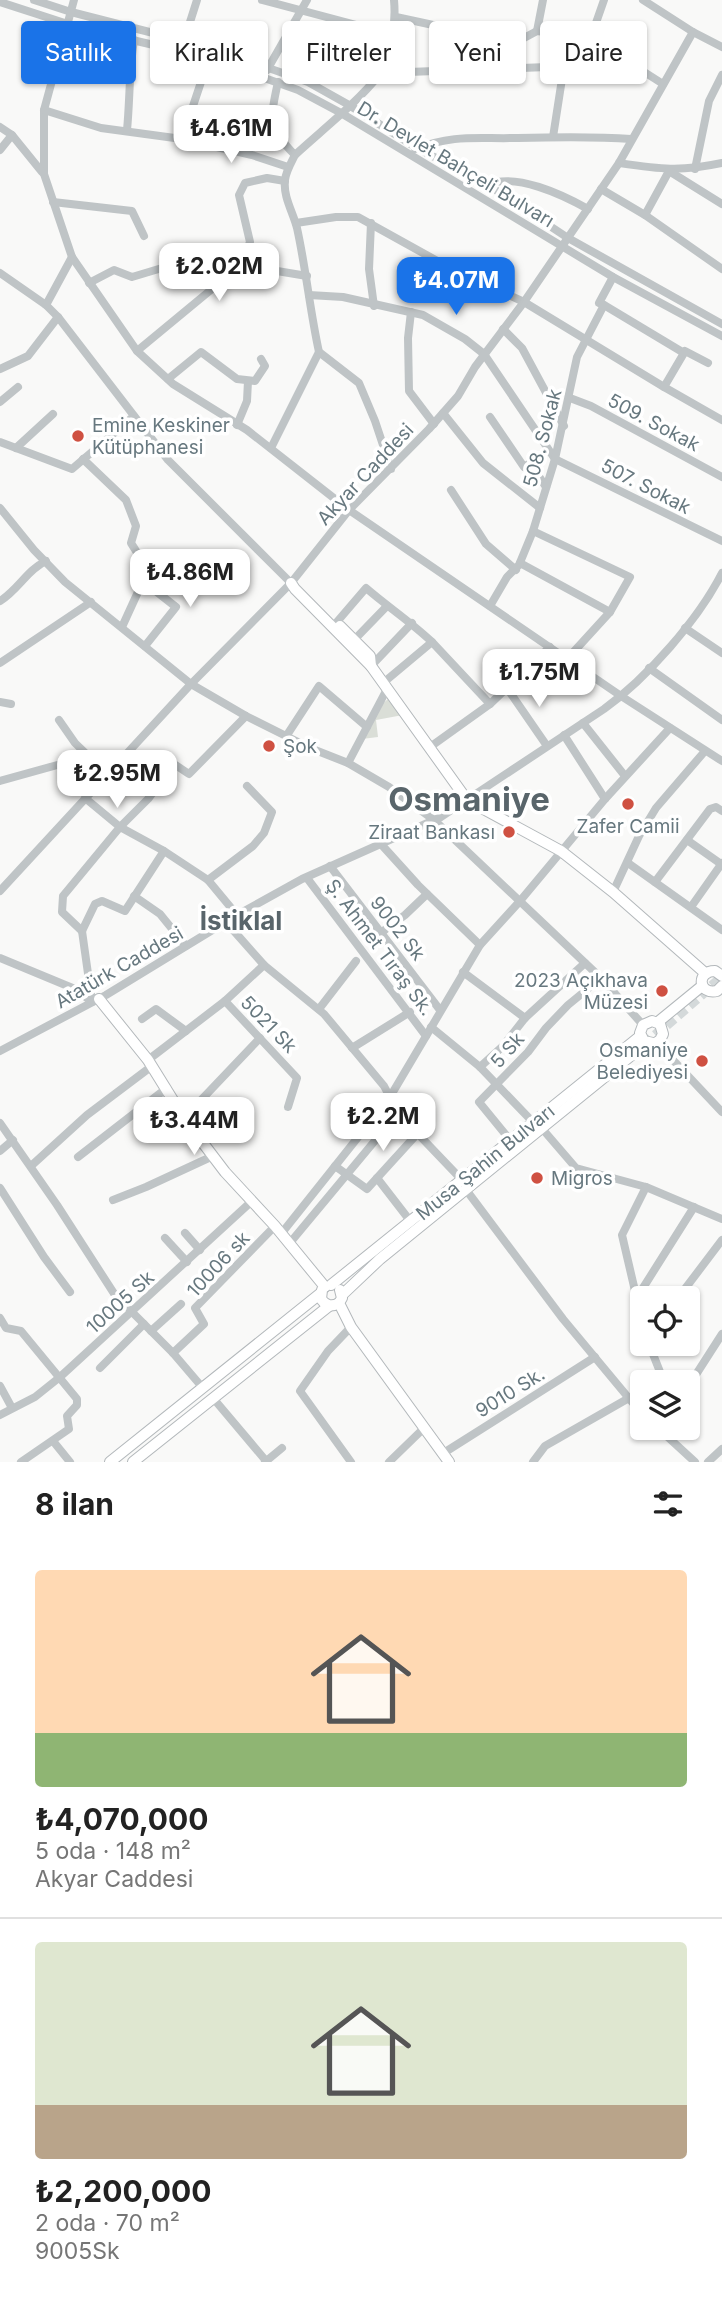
<!DOCTYPE html>
<html lang="tr">
<head>
<meta charset="utf-8">
<style>
  body { margin:0; font-family:Inter,sans-serif; background:#f6f6f6; color:#222; height:100vh; display:flex; flex-direction:column; font-size:26px; white-space:nowrap }
  * { box-sizing:border-box; margin:0 }
  p { font-size:23px; color:#767676 }
  .icon { flex:none; width:38px; height:38px; fill:none; stroke:currentColor; stroke-width:2; stroke-linecap:round; stroke-linejoin:round }
  .map { position:relative; height:1462px; overflow:hidden }
  .sheet { display:flex; flex-direction:column; background:#fff; flex:1 }
  .sheet>* { flex:none }
  .top-card { position:absolute; left:21px; top:21px; width:681px; height:63px; display:flex; gap:14px }
  .buttons { position:absolute; left:630px; top:1286px; display:grid; gap:14px }
  .buttons a { display:grid; place-items:center; width:70px; height:70px; border-radius:7px; background:#fff; box-shadow:0 2px 5px #0004; font-size:35px }
  .price { position:absolute; translate:-50% -60px; padding:0 16px; border-radius:14px; background:#fff; color:#222; font-size:23px; line-height:46px; filter:drop-shadow(0 2px 4px #0008) }
  .price::after { content:''; position:absolute; left:50%; top:42px; width:21px; height:16px; margin-left:-10px; background:inherit; clip-path:polygon(0 0,100% 0,50% 100%) }
  .price.on { background:#1a73e8; color:#fff }
  ul { padding:0; list-style:none }
  li { display:grid; align-content:center; gap:14px; height:371px; padding:0 35px }
  li+li { border-top:2px solid #e0e0e0 }
  li span { display:grid; place-items:center; height:217px; border-radius:7px; color:#555 }
  li>.icon { margin-inline-start:auto }
  span .icon { width:126px; height:126px; fill:#fffc; stroke-width:1 }
  li b { font-size:30px }
  h2 { display:flex; justify-content:space-between; align-items:center; height:84px; padding:0 35px; font-size:30px }
  .tag { padding:0 24px; border-radius:7px; background:#fff; box-shadow:0 2px 5px #0004; font-size:24px; line-height:63px }
  .tag.on { background:#1a73e8; color:#fff }
  .map>svg:first-child { display:block }
  .green { fill:#daded7 }
  .lines { fill:none; stroke-linecap:round; stroke-linejoin:round }
  .major-tunnel { stroke:#d4d9da; stroke-width:10; stroke-dasharray:10 5; stroke-linecap:butt }
  .major-casing { stroke:#b3b8bb; stroke-width:12 }
  .minor { stroke:#bfc4c6; stroke-width:8 }
  .major { stroke:#fff; stroke-width:10 }
  .poi-dot { fill:#cf5142; stroke:#fff; stroke-width:2.5 }
  .labels { text-anchor:middle; stroke-width:7; stroke-linejoin:round; paint-order:stroke }
  .street-label { font-size:19px; fill:#67787f; stroke:#fff }
  .poi-label { font-size:19px; fill:#67787f; stroke:#fff; text-anchor:start }
  .district-label { font-size:26px; font-weight:bold; fill:#59656b; stroke:#fff }
  .town-label { font-size:33px; font-weight:bold; fill:#59656b; stroke:#fff }
</style>
</head>
<body>
<div class="map">
<svg width="722" height="1462" viewBox="0 0 722 1462">
  <rect width="100%" height="100%" fill="#f9f9f8"/>
  <path class="green" d="M388 699H392L403 715 376 720 378 737 362 739 379 707Z"/>
  <g class="lines">
    <path class="major-tunnel" d="M644 1045 722 977"/>
    <defs>
      <g id="major">
        <path d="M291 583 295 589 371 666 467 800 561 851 613 892 705 973"/>
        <path d="M340 626 370 656 371 666"/>
        <path d="M722 976 715 971C696 971 698 995 717 991L722 986"/>
        <path d="M99 999 148 1060 184 1118 225 1172 275 1226 325 1287"/>
        <path d="M658 1022 702 986"/>
        <path d="M641 1053 660 1040 663 1034 660 1024 652 1021 643 1025 640 1033 644 1041 653 1043"/>
        <path d="M331 1285 638 1038"/>
        <path d="M322 1290 321 1299C326 1306 332 1307 339 1303"/>
        <path d="M340 1290 342 1298 339 1303 351 1327 449 1462"/>
        <path d="M342 1295 380 1259 644 1045"/>
        <path d="M110 1462 321 1293"/>
        <path d="M133 1462 329 1306"/>
      </g>
    </defs>
    <use href="#major" class="major-casing"/>
    <g class="minor">
      <path d="M34 0 71 12 212 48 308 82 349 105 417 148 488 185 568 238 722 324"/>
      <path d="M74 0 44 110V174L72 257 137 351 173 384 247 430 349 510 621 696 722 761"/>
      <path d="M262 0 394 35"/>
      <path d="M643 0 693 32 722 47"/>
      <path d="M0 2 77 27 209 58 298 90 341 113 613 277 722 336"/>
      <path d="M396 17 461 31 524 38 537 31 591 38 663 84"/>
      <path d="M537 31 543 0"/>
      <path d="M183 44 197 0"/>
      <path d="M267 70 307 0"/>
      <path d="M381 73 574 66 583 60 604 0"/>
      <path d="M51 80 99 71 106 67"/>
      <path d="M278 82C270 118 268 128 295 155"/>
      <path d="M44 110 101 128 182 139 209 58"/>
      <path d="M0 127 12 135 42 172"/>
      <path d="M127 130C130 100 129 70 134 40"/>
      <path d="M553 137 564 66"/>
      <path d="M182 139 252 155 288 167"/>
      <path d="M415 149C454 134 477 139 516 138 555 137 592 136 631 139"/>
      <path d="M0 150 12 135"/>
      <path d="M619 163C660 169 680 172 722 163"/>
      <path d="M695 169 709 101 722 75"/>
      <path d="M488 185C515 172 563 195 588 209"/>
      <path d="M601 189 645 215 722 269"/>
      <path d="M53 202 132 211 144 236"/>
      <path d="M645 215 669 171 722 204"/>
      <path d="M296 223 336 217H358L450 268 524 302 664 387 722 420"/>
      <path d="M371 223 369 269 374 306"/>
      <path d="M241 265 250 242 239 195 245 183 267 178 285 181"/>
      <path d="M0 273 46 305 58 317 168 460 291 583"/>
      <path d="M89 283 114 270 132 277 182 262 192 252"/>
      <path d="M309 295 343 297 423 315 465 339 484 354 555 459 722 541"/>
      <path d="M46 305 72 257"/>
      <path d="M604 305 684 353 685 351 708 363"/>
      <path d="M411 312 408 338 409 391 434 424"/>
      <path d="M503 329 522 348 564 426"/>
      <path d="M137 351 241 265 307 276"/>
      <path d="M0 369 28 356 58 317"/>
      <path d="M168 379 201 352 237 379 255 381 265 366 261 359"/>
      <path d="M664 387 684 353"/>
      <path d="M570 398 591 406 722 477"/>
      <path d="M0 402 18 387"/>
      <path d="M443 413 483 463 540 508"/>
      <path d="M490 417 524 467 530 463 546 487"/>
      <path d="M237 425 247 401 248 381"/>
      <path d="M0 442 72 469 134 416"/>
      <path d="M16 448 53 414"/>
      <path d="M271 448 319 352"/>
      <path d="M83 459 126 500 136 526 131 543 148 570 122 627"/>
      <path d="M391 469 375 421 359 383 319 352C310 311 306 269 297 228 293 212 283 197 285 180 286 171 291 163 295 155 321 131 358 102 379 75 392 58 396 21 394 0"/>
      <path d="M451 490 486 544 516 570"/>
      <path d="M0 508 34 550 65 582 191 684 246 716 310 748 348 763 389 787 434 820 601 978 643 1025"/>
      <path d="M533 531 630 577 610 612 568 658"/>
      <path d="M520 563 610 612"/>
      <path d="M143 581 176 607 145 646"/>
      <path d="M0 601C18 590 27 570 46 561"/>
      <path d="M490 606 507 577 519 565 533 531 555 459 577 357 604 305 599 303 613 277"/>
      <path d="M336 623 366 588C388 607 411 622 432 642L383 683"/>
      <path d="M685 628 722 653"/>
      <path d="M354 640 387 606"/>
      <path d="M432 642 490 704"/>
      <path d="M0 663 91 602"/>
      <path d="M371 666 412 623"/>
      <path d="M649 668 722 720"/>
      <path d="M507 688 547 746"/>
      <path d="M0 702 11 704"/>
      <path d="M59 720 75 743 107 774"/>
      <path d="M583 723 625 776"/>
      <path d="M287 735 319 686 367 727"/>
      <path d="M564 735 605 799"/>
      <path d="M430 747 490 704 550 647"/>
      <path d="M348 763 387 689"/>
      <path d="M0 781 61 764"/>
      <path d="M85 798 120 827 164 851 208 880 237 915"/>
      <path d="M687 840 721 864"/>
      <path d="M380 843 418 885 480 945"/>
      <path d="M628 863 722 930"/>
      <path d="M330 866 440 1010"/>
      <path d="M307 878 426 1036"/>
      <path d="M208 880 253 846 264 833 272 812 247 786"/>
      <path d="M655 882 710 809 716 807 722 811"/>
      <path d="M0 891 191 684 291 583 349 510 429 429 458 396 475 367 524 302 619 163 693 32"/>
      <path d="M613 892 639 836 656 808 705 751"/>
      <path d="M134 896 160 914 186 946"/>
      <path d="M691 907 722 863"/>
      <path d="M226 922 264 965 324 1014 384 1086 398 1113 461 1179"/>
      <path d="M82 931 62 912 63 896 120 827 148 799 174 764 189 774 246 716"/>
      <path d="M382 932 405 915 427 894"/>
      <path d="M0 958 75 989 91 1001"/>
      <path d="M463 972 525 1018"/>
      <path d="M225 1001 297 1078 288 1107"/>
      <path d="M92 1002 82 931 95 904 102 901 125 911 164 851"/>
      <path d="M319 1009 356 961"/>
      <path d="M142 1019 156 1009 186 1031"/>
      <path d="M431 1027 480 1067 529 1118"/>
      <path d="M657 1043 722 1112"/>
      <path d="M352 1048 410 1012"/>
      <path d="M0 1051 106 995 237 915 302 879 441 817 604 709C647 678 698 620 722 573"/>
      <path d="M148 1060 225 1001 264 965"/>
      <path d="M480 1067 503 1046 525 1018 585 963"/>
      <path d="M184 1118 260 1038"/>
      <path d="M0 1123 57 1205 115 1295 173 1353 202 1387"/>
      <path d="M545 1132 576 1168 646 1187 722 1219"/>
      <path d="M506 1135 479 1102 528 1052 546 1028 568 1005 601 978"/>
      <path d="M0 1151 13 1140"/>
      <path d="M78 1157 167 1088"/>
      <path d="M31 1166 87 1115 152 1066"/>
      <path d="M335 1166 367 1189 418 1133"/>
      <path d="M377 1178 411 1222"/>
      <path d="M0 1188 44 1257 70 1292"/>
      <path d="M467 1191 563 1319 642 1414"/>
      <path d="M113 1200 146 1187 213 1156"/>
      <path d="M185 1233 200 1250"/>
      <path d="M281 1234 390 1097 480 945 520 901 605 799 670 728"/>
      <path d="M165 1238 187 1262"/>
      <path d="M289 1244 398 1113"/>
      <path d="M678 1298 722 1240"/>
      <path d="M636 1299 694 1207"/>
      <path d="M0 1318 6 1328 21 1331 77 1399V1405L67 1416 69 1429 21 1462"/>
      <path d="M642 1321 622 1235 646 1187"/>
      <path d="M349 1329 328 1351 300 1391 351 1462"/>
      <path d="M151 1331 181 1304"/>
      <path d="M649 1344 664 1382"/>
      <path d="M173 1353 204 1324 195 1308 275 1226"/>
      <path d="M100 1368 144 1324"/>
      <path d="M0 1386 12 1408"/>
      <path d="M688 1387 722 1334"/>
      <path d="M213 1398 267 1462"/>
      <path d="M0 1415 35 1397 60 1377 252 1201"/>
      <path d="M658 1428 695 1462"/>
      <path d="M53 1441 70 1462"/>
      <path d="M442 1454 595 1357"/>
      <path d="M265 1462 282 1448"/>
      <path d="M389 1462 422 1430"/>
      <path d="M533 1462 545 1446 629 1398"/>
      <path d="M708 1462 722 1449"/>
    </g>
    <use href="#major" class="major"/>
  </g>
  <g class="poi-dot">
    <circle cx="78" cy="436" r="7"/>
    <circle cx="269" cy="746" r="7"/>
    <circle cx="628" cy="804" r="7"/>
    <circle cx="509" cy="832" r="7"/>
    <circle cx="662" cy="991" r="7"/>
    <circle cx="702" cy="1061" r="7"/>
    <circle cx="537" cy="1178" r="7"/>
  </g>
  <g class="labels">
    <g class="street-label">
      <text transform="translate(456 164) rotate(31)" y="7">Dr. Devlet Bahçeli Bulvarı</text>
      <text transform="translate(654 422) rotate(28)" y="7">509. Sokak</text>
      <text transform="translate(542 438) rotate(-75)" y="7">508. Sokak</text>
      <text transform="translate(365 474) rotate(-47)" y="7">Akyar Caddesi</text>
      <text transform="translate(646 486) rotate(27)" y="7">507. Sokak</text>
      <text transform="translate(398 928) rotate(52)" y="7">9002 Sk</text>
      <text transform="translate(380 947) rotate(53)" y="7">Ş. Ahmet Tıraş Sk.</text>
      <text transform="translate(119 967) rotate(-30)" y="7">Atatürk Caddesi</text>
      <text transform="translate(269 1024) rotate(46)" y="7">5021 Sk</text>
      <text transform="translate(507 1050) rotate(-49)" y="7">5 Sk</text>
      <text transform="translate(485 1162) rotate(-39)" y="7">Musa Şahin Bulvarı</text>
      <text transform="translate(218 1264) rotate(-47)" y="7">10006 sk</text>
      <text transform="translate(120 1302) rotate(-42)" y="7">10005 Sk</text>
      <text transform="translate(510 1392) rotate(-32)" y="7">9010 Sk.</text>
    </g>
    <g class="poi-label">
      <text x="92" y="432">Emine Keskiner<tspan x="92" dy="22">Kütüphanesi</tspan></text>
      <text x="283" y="753">Şok</text>
      <text x="628" y="833" text-anchor="middle">Zafer Camii</text>
      <text x="495" y="839" text-anchor="end">Ziraat Bankası</text>
      <text x="648" y="987" text-anchor="end">2023 Açıkhava<tspan x="648" dy="22">Müzesi</tspan></text>
      <text x="688" y="1057" text-anchor="end">Osmaniye<tspan x="688" dy="22">Belediyesi</tspan></text>
      <text x="551" y="1185">Migros</text>
    </g>
    <g class="district-label">
      <text x="241" y="930">İstiklal</text>
    </g>
    <g class="town-label">
      <text x="469" y="811">Osmaniye</text>
    </g>
  </g>
</svg>
<div class="buttons">
<a><svg class="icon" aria-label="locate" viewBox="0 0 24 24"><circle cx="12" cy="12" r="6"/><path d="M12 2v4M12 18v4M2 12h4M18 12h4"/></svg></a>
<a><svg class="icon" aria-label="layers" viewBox="0 0 24 24"><path d="M12 4l9 5-9 5-9-5zM3 14l9 5 9-5"/></svg></a>
</div>
<b class="price" style="left:231px;top:165px">₺4.61M</b>
<b class="price" style="left:219px;top:303px">₺2.02M</b>
<b class="price on" style="left:456px;top:317px">₺4.07M</b>
<b class="price" style="left:190px;top:609px">₺4.86M</b>
<b class="price" style="left:539px;top:709px">₺1.75M</b>
<b class="price" style="left:117px;top:810px">₺2.95M</b>
<b class="price" style="left:383px;top:1153px">₺2.2M</b>
<b class="price" style="left:194px;top:1157px">₺3.44M</b>
<div class="top-card">
<a class="tag on">Satılık</a>
<a class="tag">Kiralık</a>
<a class="tag">Filtreler</a>
<a class="tag">Yeni</a>
<a class="tag">Daire</a>
</div>
</div>
<section class="sheet">
<h2>8 ilan<svg class="icon" aria-label="filters" viewBox="0 0 24 24"><path d="M4 7h16M4 17h16"/><circle cx="9" cy="7" r="2"/><circle cx="15" cy="17" r="2"/></svg></h2>
<ul>
<li><span style="background:linear-gradient(#ffd9b3 75%,#8fb573 0)"><svg class="icon" aria-label="home" viewBox="0 0 24 24"><path d="M3 11l9-7 9 7M6 9v11h12V9"/></svg></span><div><b>₺4,070,000</b><p>5 oda · 148 m²</p><p>Akyar Caddesi</p></div></li>
<li><span style="background:linear-gradient(#dfe7d0 75%,#b9a48a 0)"><svg class="icon" aria-label="home" viewBox="0 0 24 24"><path d="M3 11l9-7 9 7M6 9v11h12V9"/></svg></span><div><b>₺2,200,000</b><p>2 oda · 70 m²</p><p>9005Sk</p></div></li>
</ul>
</section>
</body>
</html>
